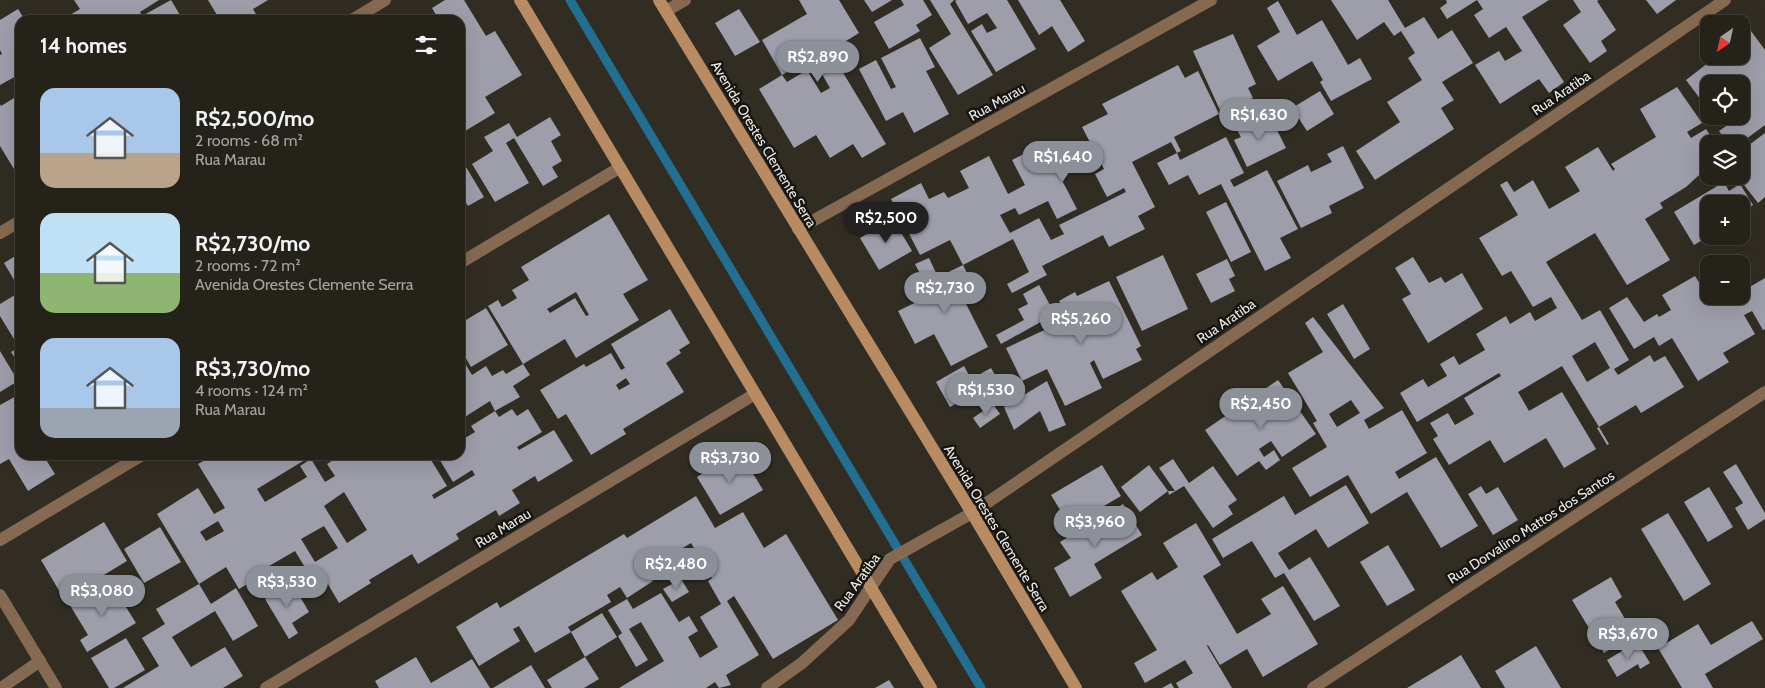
<!DOCTYPE html>
<html lang="en">
<head>
<meta charset="utf-8">
<style>
  body { margin:0; font-family:Cabin,sans-serif; background:#2d2a23; color:#f1f3f6; height:100vh; display:flex; flex-direction:column; font-size:19px; white-space:nowrap }
  * { box-sizing:border-box; margin:0 }
  p { font-size:16px; color:#a3a4a2 }
  .icon { flex:none; width:28px; height:28px; fill:none; stroke:currentColor; stroke-width:2; stroke-linecap:round; stroke-linejoin:round }
  .map { position:relative; flex:1; overflow:hidden }
  .sheet { position:absolute; left:15px; top:15px; width:450px; height:445px; display:flex; flex-direction:column; background:#25221a; border-radius:15px; box-shadow:0 5px 20px #0002,0 0 0 1px #423f39 }
  .sheet>* { flex:none }
  .needle { width:32px; rotate:214deg }
  .fabs { position:absolute; left:1700px; top:15px; display:grid; gap:10px }
  .fabs a { display:grid; place-items:center; width:50px; height:50px; border-radius:10px; background:#25221a; box-shadow:0 5px 20px #0002,0 0 0 1px #423f39; font-size:25px }
  .price { position:absolute; translate:-50% -42px; padding:0 11px; border-radius:18px; background:#8c9099; color:#fff; font-size:16px; line-height:32px; filter:drop-shadow(0 1px 2px #0008) }
  .price::after { content:''; position:absolute; left:50%; top:30px; width:15px; height:11px; margin-left:-8px; background:inherit; clip-path:polygon(0 0,100% 0,50% 100%) }
  .price.selected { background:#222; color:#fff }
  ul { padding:0; list-style:none }
  li { display:flex; align-items:center; gap:15px; height:125px; padding:0 25px }
  li span { display:grid; place-items:center; flex:none; width:140px; height:100px; border-radius:15px; color:#555 }
  li>.icon { margin-inline-start:auto }
  span .icon { width:60px; height:60px; fill:#fffc; stroke-width:1 }
  li b { font-size:21px }
  h2 { display:flex; justify-content:space-between; align-items:center; height:60px; padding:0 25px; font-size:21px }
  .map>svg:first-child { display:block }
  .lines { fill:none; stroke-linecap:round; stroke-linejoin:round }
  .stream { stroke:#236f92; stroke-width:9 }
  .building { fill:#9d9eaa; fill-rule:evenodd }
  .minor { stroke:#866951; stroke-width:12 }
  .tertiary { stroke:#866951; stroke-width:12 }
  .secondary { stroke:#b88b63; stroke-width:12 }
  .labels { text-anchor:middle; stroke-width:5; stroke-linejoin:round; paint-order:stroke }
  .street-label { font-size:14px; fill:#eceae4; stroke:#171511 }
</style>
</head>
<body>
<div class="map">
<svg width="1765" height="688" viewBox="0 0 1765 688">
  <rect width="100%" height="100%" fill="#312d23"/>
  <g class="lines">
    <path class="stream" d="M570 0 981 688"/>
  </g>
  <g class="building">
    <path d="M74 0H159L140 12 142 16 171 0 183 20H145L142 16 135 20H62L80 9Z"/>
    <path d="M208 0H268L253 9 257 16 249 20H220Z"/>
    <path d="M445 0H464L486 36 495 31 522 75 485 97 495 113 460 134V20H439L432 8Z"/>
    <path d="M799 0H839L859 33 830 51 886 144 862 158 853 144 830 158 816 135 794 148 759 89 782 75 762 40 807 14ZM828 48 830 51 814 60 830 88 821 93 807 70 787 82 782 75Z"/>
    <path d="M864 0H892L872 12Z"/>
    <path d="M901 0H923L932 15 916 25 920 31 889 49 874 22 904 5Z"/>
    <path d="M930 0H954L950 4 993 75 958 95 929 48 951 34Z"/>
    <path d="M957 0H1007L1036 49 996 72 971 31 982 24 987 33 997 28 987 13 968 24 955 1Z"/>
    <path d="M1018 0H1060L1085 41 1068 52 1052 26 1039 35Z"/>
    <path d="M1331 0H1388L1405 28 1424 17 1438 39 1452 30 1473 63 1442 82 1454 100 1441 108 1454 129 1375 180 1356 151 1400 122 1387 102 1422 80 1408 58 1415 53 1401 31 1394 36 1384 22 1357 40Z"/>
    <path d="M1446 0H1477L1447 19 1440 8 1447 3Z"/>
    <path d="M1477 0H1549L1522 17 1564 82 1549 93 1539 79 1500 104 1475 65 1499 51 1505 61 1522 51 1506 27 1489 38 1474 15 1483 9Z"/>
    <path d="M1573 0H1599L1597 1 1616 30 1601 41 1607 51 1590 63 1563 25 1581 12Z"/>
    <path d="M1646 0H1676L1657 14Z"/>
    <path d="M1278 1 1297 35 1322 20 1348 65 1360 58 1372 79 1331 101 1320 82 1323 80 1312 61 1278 81 1257 46 1280 32 1267 8Z"/>
    <path d="M18 9 25 20H20V74L0 85V55L2 54 0 50V20Z"/>
    <path d="M739 9 760 42 735 56 715 23Z"/>
    <path d="M1751 31 1765 50V125L1742 142 1736 135 1727 142 1719 131 1741 116 1750 107 1745 100 1741 104V84H1709V116H1724L1714 124 1704 110 1707 108 1686 80 1717 56H1741V38Z"/>
    <path d="M1233 34 1256 84 1248 88 1253 98 1229 109 1232 115 1224 119 1193 51Z"/>
    <path d="M920 38 935 67 926 71 949 114 914 133 903 112 886 121 859 69 876 60 891 89 896 87 881 58Z"/>
    <path d="M1178 65 1185 78 1198 71 1219 114 1174 137 1181 151 1177 153 1171 142 1132 162 1155 207 1138 216 1145 229 1109 247 1103 235 1042 266 1047 275 1012 293 1007 284 1029 272 1013 239 963 265 950 240 920 255 891 199 921 183 929 199 944 192 948 198 969 188 960 171 989 156 1008 194 1025 185 1012 160 1043 144 1077 209 1057 219 1048 201 1019 215 1015 208 1000 215 1010 233 1039 218 1051 240 1064 234 1059 225 1126 192 1124 188 1107 197 1095 174 1104 169 1082 127 1108 114 1102 104Z"/>
    <path d="M1677 87 1702 123 1687 132 1691 138 1706 129 1716 144H1709V166L1686 187 1660 203 1663 208 1645 219 1670 260 1627 285 1595 233 1546 262 1582 320 1600 310 1629 360 1614 369 1618 375 1650 355 1654 362 1665 356 1684 387 1641 413 1636 405 1599 427 1609 444 1607 445 1597 428 1599 427 1562 366 1518 392 1529 411 1562 392 1596 449 1564 468 1546 438 1504 463 1490 440 1449 465 1433 439 1438 436 1430 423 1448 413 1455 425 1474 414 1464 398 1501 376 1499 373 1417 422 1400 393 1423 379 1428 387 1447 376 1440 364 1454 356 1459 365 1485 350 1476 334 1506 316 1510 324 1530 312 1535 321 1557 308 1551 297 1533 307 1511 271 1502 276 1479 238 1518 215 1500 185 1507 181 1514 192 1533 180 1549 209 1580 191 1565 167 1598 147 1613 171 1615 169 1611 164 1656 137 1640 109ZM1595 342 1610 368 1587 382 1572 356Z"/>
    <path d="M1320 91 1334 114 1307 131 1292 108Z"/>
    <path d="M19 95 20 172 17 174 0 146V104L1 106Z"/>
    <path d="M1269 114 1286 148 1247 167 1234 140 1241 137 1237 130Z"/>
    <path d="M550 117 561 135 551 141 562 161 552 167 558 177 543 186 514 138 506 143 529 183 495 202 472 164 493 151 484 137 509 123 517 137Z"/>
    <path d="M1765 133V197L1758 203 1744 185 1747 183 1741 176V151Z"/>
    <path d="M1226 137 1244 173 1230 180 1234 187 1267 170 1298 229 1280 238 1291 258 1265 271 1221 184 1199 195 1188 175 1169 185 1157 163 1177 153 1180 160Z"/>
    <path d="M1343 146 1364 188 1329 206 1332 213 1301 228 1277 181 1308 165 1311 172 1332 162 1327 154Z"/>
    <path d="M460 157 484 197 468 206 463 198 460 200Z"/>
    <path d="M1724 182 1729 191 1740 184 1753 205 1741 212V204H1709V236L1694 245 1674 212Z"/>
    <path d="M1226 202 1251 252 1231 262 1206 212Z"/>
    <path d="M609 214 648 280 623 294 639 320 576 358 565 339 523 364 488 306 498 300 502 307 517 298 512 290 529 280 521 267ZM576 292 589 315 586 316 575 298 550 313 547 309Z"/>
    <path d="M893 219 912 251 879 270 860 238Z"/>
    <path d="M20 253V290L4 263Z"/>
    <path d="M1163 255 1188 309 1142 331 1116 277Z"/>
    <path d="M1413 257 1429 283 1441 277 1445 283 1462 273 1483 309 1428 343 1402 299 1411 294 1395 268Z"/>
    <path d="M929 258 938 277 963 265 975 289 962 296 988 347 951 366 934 334 915 344 898 311 931 295 915 264Z"/>
    <path d="M1227 259 1235 276 1229 279 1235 291 1211 303 1196 274Z"/>
    <path d="M1695 276 1706 293 1709 292V296H1741V292L1765 278V329L1763 330 1752 311 1744 315 1755 334 1723 353 1729 362 1698 381 1672 338 1659 346 1654 337 1634 349 1609 308 1627 297 1644 322 1657 314 1659 317 1671 310 1662 295Z"/>
    <path d="M1109 281 1141 346 1136 349 1142 360 1103 379 1094 360 1090 363 1102 388 1065 406 1047 369 1022 381 1006 348 1068 319 1059 301 1075 292 1077 296Z"/>
    <path d="M1039 285 1055 314 1001 344 996 335 1024 320 1018 309 1028 304 1023 294Z"/>
    <path d="M20 292V342L17 344 0 316V304Z"/>
    <path d="M1343 304 1370 349 1354 359 1327 314Z"/>
    <path d="M486 308 508 345 471 367 460 348V315L462 314 466 320Z"/>
    <path d="M670 309 690 343 679 350 681 353 666 363 684 392 623 429 626 434 591 455 566 414 558 419 540 390 584 364 586 367 611 353 621 370 625 368 611 344ZM626 378 630 384 619 390 616 385Z"/>
    <path d="M1313 317 1384 408 1364 420 1369 429 1402 410 1427 453 1395 472 1399 479 1436 457 1478 526 1441 548 1407 492 1371 514 1348 475 1310 497 1292 468 1327 447 1313 423 1317 421 1288 373 1323 352 1305 323ZM1351 400 1360 413 1337 427 1329 414Z"/>
    <path d="M20 347V366L11 352Z"/>
    <path d="M0 351 18 381 0 392Z"/>
    <path d="M460 355 472 375 486 366 492 376 503 370 506 374 523 364 530 375 513 386 520 397 495 411 490 401 460 420Z"/>
    <path d="M964 366 971 379 991 368 998 380 950 407 936 382Z"/>
    <path d="M1278 380 1316 434 1282 457 1271 441 1259 449 1264 457 1274 450 1280 460 1266 470 1259 461 1237 476 1205 430Z"/>
    <path d="M1047 381 1066 425 1049 432 1040 411 1014 430 1004 407Z"/>
    <path d="M20 394V455H43L55 474 28 491 9 459 0 464V405Z"/>
    <path d="M993 404 1000 414 980 428 973 418Z"/>
    <path d="M512 409 517 416 528 409 542 432 517 447 519 450 554 430 573 461 538 482 535 476 512 490 520 503 499 516 496 510 456 534 459 539 418 564 412 554 369 580 371 583 339 603 325 579 315 584 295 551 252 576 254 580 239 589 226 567 199 584 157 514 198 488 214 514 225 508 198 464 214 455H237L238 457 242 455H313L257 489 265 502 307 477 300 466 311 459 325 482 335 476 327 464 341 455H460V441L475 432 471 426 495 411 499 417ZM438 457 453 482 472 470 475 475 434 499 432 495 447 486 431 460ZM344 492 367 530 347 543 324 506ZM218 521 224 531 206 541 200 532ZM324 526 338 548 315 562 301 539Z"/>
    <path d="M740 452 763 490 720 515 697 477Z"/>
    <path d="M320 455H330L323 460Z"/>
    <path d="M1173 459 1189 483 1213 466 1237 500 1228 506 1233 514 1213 528 1184 486 1169 495 1168 491 1140 512 1121 487 1149 465 1168 491H1175L1159 468Z"/>
    <path d="M1736 464 1765 513V519L1748 530 1735 508 1743 503 1723 472Z"/>
    <path d="M1102 465 1121 496 1070 526 1051 495Z"/>
    <path d="M1346 485 1369 523 1328 548 1316 529 1278 553 1289 570 1310 557 1340 606 1314 621 1284 573 1275 578 1252 541 1223 558 1212 539 1284 496 1295 515Z"/>
    <path d="M1481 486 1486 494 1498 487 1518 520 1493 535 1468 494Z"/>
    <path d="M1709 487 1733 527 1708 542 1684 502Z"/>
    <path d="M696 496 715 528 743 512 764 548 786 534 838 620 773 659 734 596 727 601 759 655 726 675 731 685 719 688 715 682 706 688H619L664 661 641 622 629 629 648 660 636 667 618 636 622 633 608 610 627 599 633 609 661 593 679 622 689 616 698 631 688 637 700 658 718 647 700 617 721 604 708 581 712 578 691 543 647 570 653 581 627 598 620 587 607 595 611 602 568 627 571 632 602 613 617 637 585 657 571 632 535 653 519 626 513 629 520 641 479 666 456 627 497 602 500 608 624 534 627 538Z"/>
    <path d="M1123 504 1142 535 1094 564 1102 578 1070 597 1054 568 1071 558 1060 542Z"/>
    <path d="M1668 513 1711 584 1684 601 1641 529Z"/>
    <path d="M104 522 127 561 64 599 41 560Z"/>
    <path d="M1196 523 1221 565 1203 576 1237 634 1271 614 1261 599 1283 586 1318 644 1263 677 1247 649 1220 665 1208 645 1207 646 1232 688H1179L1176 683 1193 673 1185 660 1145 683 1134 663 1157 650 1121 591 1152 572 1157 580 1178 567 1163 543Z"/>
    <path d="M160 527 181 562 144 583 124 549Z"/>
    <path d="M1388 545 1415 590 1387 606 1360 562Z"/>
    <path d="M1611 577 1622 597 1615 602 1634 634 1604 653 1572 600Z"/>
    <path d="M681 579 689 592 672 602 663 589Z"/>
    <path d="M111 583 136 623 87 652 80 640 88 635 71 607Z"/>
    <path d="M292 583 309 612 292 623 298 633 289 639 265 599Z"/>
    <path d="M199 584 211 604 236 588 258 626 233 641 215 611 172 637 191 667 225 647 243 676 223 688H123L159 666 142 638 165 624 156 609Z"/>
    <path d="M1752 621 1763 639 1705 674 1713 688H1682L1658 648 1698 624 1711 645Z"/>
    <path d="M126 638 145 670 114 688H109L91 658Z"/>
    <path d="M1637 642 1650 663 1640 669 1638 664 1617 677 1607 660Z"/>
    <path d="M1536 646 1561 688H1505L1495 671Z"/>
    <path d="M1461 655 1481 688H1407L1437 670Z"/>
    <path d="M416 657 431 683 472 659 490 688H379L375 681Z"/>
    <path d="M585 657 599 679 584 688H552L547 680Z"/>
    <path d="M531 665 545 688H493Z"/>
    <path d="M889 680 894 688H875Z"/>
    <path d="M1171 683 1174 688H1162Z"/>
  </g>
  <g class="lines">
    <g class="minor">
      <path d="M666 11 685 0"/>
      <path d="M798 229 1211 0"/>
      <path d="M460 263 619 168"/>
      <path d="M0 540 142 455"/>
      <path d="M1 688 40 661"/>
      <path d="M266 688 755 394"/>
      <path d="M767 688 802 663 849 620 890 559 972 513 1725 0"/>
      <path d="M1313 688 1765 392"/>
    </g>
    <g class="tertiary">
      <path d="M352 20 385 0"/>
      <path d="M0 233 20 221"/>
      <path d="M0 595 56 688"/>
    </g>
    <g class="secondary">
      <path d="M520 0 931 688"/>
      <path d="M659 0 972 513 1076 688"/>
    </g>
  </g>
  <g class="labels">
    <g class="street-label">
      <text transform="translate(1561 93) rotate(-34)" y="5">Rua Aratiba</text>
      <text transform="translate(997 102) rotate(-29)" y="5">Rua Marau</text>
      <text transform="translate(764 144) rotate(59)" y="5">Avenida Orestes Clemente Serra</text>
      <text transform="translate(1226 321) rotate(-34)" y="5">Rua Aratiba</text>
      <text transform="translate(1531 527) rotate(-33)" y="5">Rua Dorvalino Mattos dos Santos</text>
      <text transform="translate(503 528) rotate(-31)" y="5">Rua Marau</text>
      <text transform="translate(997 528) rotate(59)" y="5">Avenida Orestes Clemente Serra</text>
      <text transform="translate(857 582) rotate(-54)" y="5">Rua Aratiba</text>
    </g>
  </g>
</svg>
<div class="fabs">
<a><svg class="needle" viewBox="-14 -14 28 28"><path d="M0-13l5 13h-10z" fill="#e53935"/><path d="M0 13l5-13h-10z" fill="#a3a4a2"/></svg></a>
<a><svg class="icon" aria-label="locate" viewBox="0 0 24 24"><circle cx="12" cy="12" r="6"/><path d="M12 2v4M12 18v4M2 12h4M18 12h4"/></svg></a>
<a><svg class="icon" aria-label="layers" viewBox="0 0 24 24"><path d="M12 4l9 5-9 5-9-5zM3 14l9 5 9-5"/></svg></a>
<a>+</a>
<a>−</a>
</div>
<b class="price" style="left:818px;top:83px">R$2,890</b>
<b class="price" style="left:1259px;top:141px">R$1,630</b>
<b class="price" style="left:1063px;top:183px">R$1,640</b>
<b class="price selected" style="left:886px;top:244px">R$2,500</b>
<b class="price" style="left:945px;top:314px">R$2,730</b>
<b class="price" style="left:1081px;top:345px">R$5,260</b>
<b class="price" style="left:986px;top:416px">R$1,530</b>
<b class="price" style="left:1261px;top:430px">R$2,450</b>
<b class="price" style="left:730px;top:484px">R$3,730</b>
<b class="price" style="left:1095px;top:548px">R$3,960</b>
<b class="price" style="left:676px;top:590px">R$2,480</b>
<b class="price" style="left:287px;top:608px">R$3,530</b>
<b class="price" style="left:102px;top:617px">R$3,080</b>
<b class="price" style="left:1628px;top:660px">R$3,670</b>
<section class="sheet">
<h2>14 homes<svg class="icon" aria-label="filters" viewBox="0 0 24 24"><path d="M4 7h16M4 17h16"/><circle cx="9" cy="7" r="2"/><circle cx="15" cy="17" r="2"/></svg></h2>
<ul>
<li><span style="background:linear-gradient(#a9c7e8 65%,#b9a48a 0)"><svg class="icon" aria-label="home" viewBox="0 0 24 24"><path d="M3 11l9-7 9 7M6 9v11h12V9"/></svg></span><div><b>R$2,500/mo</b><p>2 rooms · 68 m²</p><p>Rua Marau</p></div></li>
<li><span style="background:linear-gradient(#bfe0f5 60%,#8fb573 0)"><svg class="icon" aria-label="home" viewBox="0 0 24 24"><path d="M3 11l9-7 9 7M6 9v11h12V9"/></svg></span><div><b>R$2,730/mo</b><p>2 rooms · 72 m²</p><p>Avenida Orestes Clemente Serra</p></div></li>
<li><span style="background:linear-gradient(#a9c7e8 70%,#9aa5b1 0)"><svg class="icon" aria-label="home" viewBox="0 0 24 24"><path d="M3 11l9-7 9 7M6 9v11h12V9"/></svg></span><div><b>R$3,730/mo</b><p>4 rooms · 124 m²</p><p>Rua Marau</p></div></li>
</ul>
</section>
</div>
</body>
</html>
